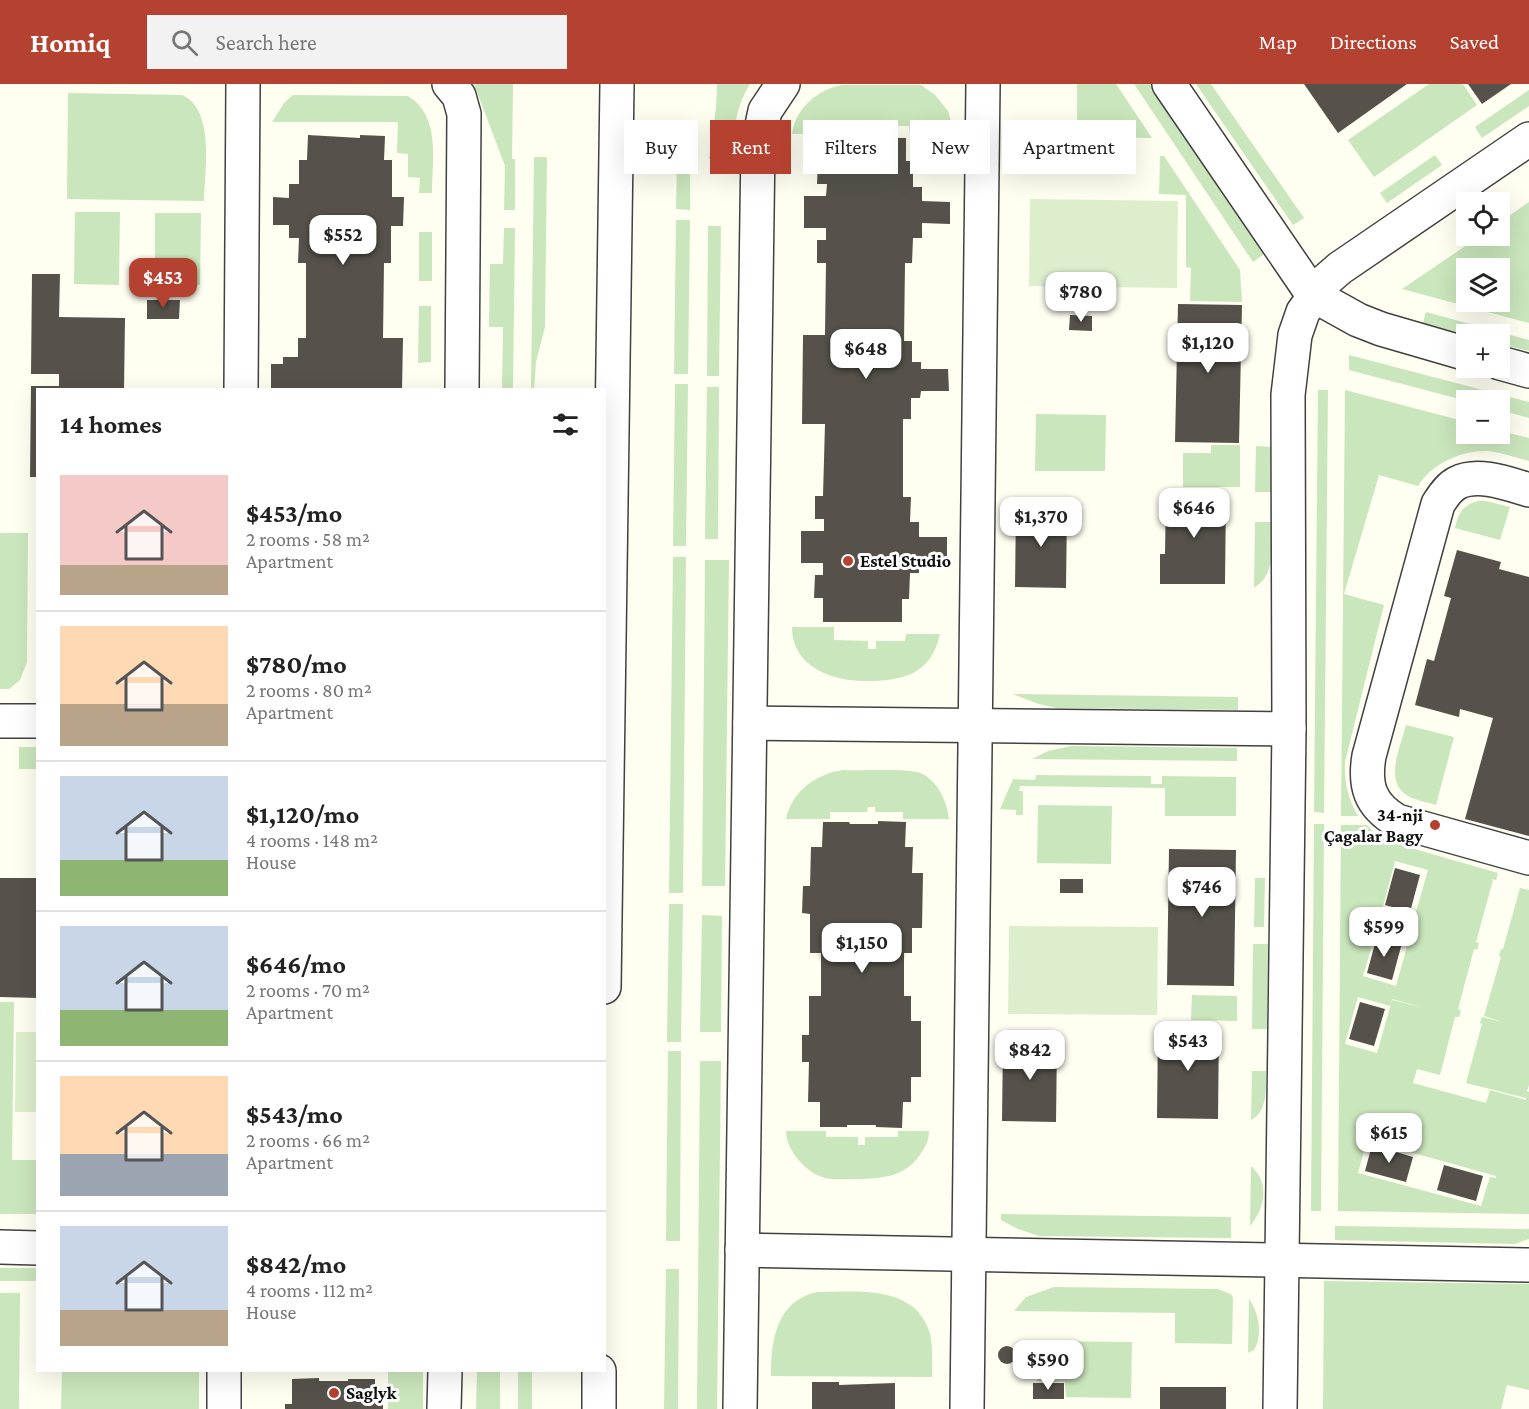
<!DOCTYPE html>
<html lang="en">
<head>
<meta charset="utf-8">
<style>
  body { margin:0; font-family:"Crimson Pro",serif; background:#f2f2f2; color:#222; height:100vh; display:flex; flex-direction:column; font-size:22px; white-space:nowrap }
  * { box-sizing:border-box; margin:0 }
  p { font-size:20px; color:#767676 }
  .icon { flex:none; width:33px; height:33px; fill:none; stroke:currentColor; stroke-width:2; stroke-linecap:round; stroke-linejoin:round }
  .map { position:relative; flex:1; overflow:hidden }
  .sheet { position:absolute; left:36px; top:304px; width:570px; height:984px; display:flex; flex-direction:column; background:#fff; border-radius:0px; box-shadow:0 6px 24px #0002 }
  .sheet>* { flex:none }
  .banner { position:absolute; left:624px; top:36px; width:570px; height:54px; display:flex; gap:12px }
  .fabs { position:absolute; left:1456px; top:108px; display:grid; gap:12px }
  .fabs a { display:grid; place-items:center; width:54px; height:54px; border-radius:0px; background:#fff; box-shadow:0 6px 24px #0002; font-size:30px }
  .price { position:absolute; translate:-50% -51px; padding:0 14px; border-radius:12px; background:#fff; color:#222; font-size:20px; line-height:39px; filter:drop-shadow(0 2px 3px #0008) }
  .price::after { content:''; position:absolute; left:50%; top:36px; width:18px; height:14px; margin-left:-9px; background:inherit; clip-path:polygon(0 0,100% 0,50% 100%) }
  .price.active { background:#b54230; color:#fff }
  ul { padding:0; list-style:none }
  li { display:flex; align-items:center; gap:18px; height:150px; padding:0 24px }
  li+li { border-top:2px solid #e0e0e0 }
  li span { display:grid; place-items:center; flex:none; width:168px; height:120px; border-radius:0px; color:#555 }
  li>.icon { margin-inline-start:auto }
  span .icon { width:72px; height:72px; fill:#fffc; stroke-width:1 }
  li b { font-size:26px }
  h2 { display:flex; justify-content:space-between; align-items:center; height:72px; padding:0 24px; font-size:26px }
  .chip { padding:0 21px; border-radius:0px; background:#fff; box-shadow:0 6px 24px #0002; font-size:21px; line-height:54px }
  .chip.active { background:#b54230; color:#fff }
  header { display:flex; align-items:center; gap:36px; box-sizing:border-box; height:84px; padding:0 30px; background:#b54230; color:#fff }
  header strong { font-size:28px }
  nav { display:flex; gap:33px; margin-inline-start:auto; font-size:21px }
  .search { width:420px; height:54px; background:#f2f2f2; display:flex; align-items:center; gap:15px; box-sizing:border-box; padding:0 21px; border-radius:0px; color:#767676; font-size:22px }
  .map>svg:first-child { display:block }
  .green { fill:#cae6bc; fill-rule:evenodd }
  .pitch { fill:#ddeecd }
  .building { fill:#56524b }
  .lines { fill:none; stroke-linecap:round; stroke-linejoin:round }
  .minor-casing { stroke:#414141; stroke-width:36 }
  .minor { stroke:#fff; stroke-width:33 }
  .poi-dot { fill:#b54230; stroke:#fff; stroke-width:2 }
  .labels { text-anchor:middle; stroke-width:6; stroke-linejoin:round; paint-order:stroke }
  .poi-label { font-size:18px; font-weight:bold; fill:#0e0e0e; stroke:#fff; text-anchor:start }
</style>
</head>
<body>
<header>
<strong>Homiq</strong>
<div class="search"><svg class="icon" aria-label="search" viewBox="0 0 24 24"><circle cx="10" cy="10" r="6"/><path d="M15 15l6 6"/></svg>Search here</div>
<nav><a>Map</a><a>Directions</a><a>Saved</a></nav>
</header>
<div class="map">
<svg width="1529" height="1325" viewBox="0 0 1529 1325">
  <rect width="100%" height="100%" fill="#fefef1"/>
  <g class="green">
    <path d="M474 0H513L512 75H515V126H504L505 82Z"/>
    <path d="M717 0H750C734 27 734 46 733 76L709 75 716 24Z"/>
    <path d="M1077 0H1116L1152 54 1077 53Z"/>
    <path d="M1134 0H1151L1264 170 1253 178Z"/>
    <path d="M1196 0H1211L1304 134 1293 141Z"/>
    <path d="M1429 0H1463L1477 21 1374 93 1348 56Z"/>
    <path d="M842 1H921L935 11 948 27 955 51H910L909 42H836V50H792C795 25 818 5 842 1Z"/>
    <path d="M1529 6V22L1482 54 1475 43Z"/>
    <path d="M68 9 182 11C215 25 205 87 204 117L67 115Z"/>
    <path d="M293 11 408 12C441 32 432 76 432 109H419L420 94 408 93V70L397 69 398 38H272L284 19Z"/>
    <path d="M1435 71 1442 81 1387 119 1380 109Z"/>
    <path d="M1160 72H1164L1240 186 1242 218 1190 217 1191 184 1186 183V111L1159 110Z"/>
    <path d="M534 73H547L545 243 536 278 534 306H531Z"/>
    <path d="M677 76H690V126L676 125Z"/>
    <path d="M1529 118V239L1402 205 1480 152H1500V138ZM1500 184V218H1467V184Z"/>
    <path d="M75 128H120L119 201 74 200Z"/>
    <path d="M155 129H201L200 201H155Z"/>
    <path d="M676 136H690L688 290H674Z"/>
    <path d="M708 142H721L719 292H707Z"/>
    <path d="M504 144H515L513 306H502L503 243H489L490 180H503Z"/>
    <rect x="419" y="148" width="13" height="49"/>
    <path d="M419 222H431V278L418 279Z"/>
    <path d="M1426 228 1529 256V267L1500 260V250L1467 251 1423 239Z"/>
    <path d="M1349 271 1529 318V334L1500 326V316L1467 317 1349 286Z"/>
    <path d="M675 300H688L686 462H673Z"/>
    <path d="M707 303H719L718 455H705Z"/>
    <path d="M1318 306H1328L1324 729 1314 728Z"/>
    <path d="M1345 306 1467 338V350H1500V347L1529 354V377C1516 374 1501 368 1487 367 1462 366 1431 380 1418 402L1379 391 1344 510 1384 521 1345 678C1344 698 1348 715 1358 732H1341Z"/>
    <path d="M1036 330 1106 331 1105 387H1035Z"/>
    <path d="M1211 361H1240V403H1183V369H1211Z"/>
    <path d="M1256 362 1272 363 1271 408H1255Z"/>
    <path d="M1478 417H1486L1510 423 1500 456 1455 444C1458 429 1463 421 1478 417Z"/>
    <path d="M1255 438H1271C1271 462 1277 490 1254 504Z"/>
    <path d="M0 449H28L27 578 20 596 9 605H0Z"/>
    <path d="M673 473H686L683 809H669Z"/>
    <path d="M705 476H729L725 802H702Z"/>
    <path d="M792 543H834V556L868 557V565H876V557H905L906 550H940C931 591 902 597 865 597 832 597 792 583 792 543Z"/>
    <path d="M1013 610 1238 613V626L1056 624 1039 620Z"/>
    <path d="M1406 641 1454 653 1436 721C1427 718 1417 717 1408 712 1383 698 1401 662 1406 641Z"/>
    <path d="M1071 662 1237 664V677L1032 675 1048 667Z"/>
    <rect x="19" y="663" width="18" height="22"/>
    <path d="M843 686C859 687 907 684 920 689 938 696 947 718 949 735H903V728H875V723H868L867 728H830V735H786C792 707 816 690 843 686Z"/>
    <path d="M1036 691 1151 692V700H1162V692L1236 693V732H1165V704L1020 702 1019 707H1023V731H1016V726L1000 725 1013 695 1035 696Z"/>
    <path d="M1038 721 1112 722 1111 780 1037 779Z"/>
    <path d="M1314 740H1324L1321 1127H1311Z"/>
    <path d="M1341 741H1367L1378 752 1390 758 1498 789 1496 796 1489 795 1493 796 1476 858 1479 859 1477 866 1474 865 1458 925 1461 927 1459 933H1455L1440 991 1417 985 1413 999 1486 1019 1490 1006 1526 1016V1014L1466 999 1482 940 1480 939 1482 933 1502 938 1484 932 1501 873 1499 872 1501 865H1503L1520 804 1529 806V1001L1527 1007 1529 1008V1130L1338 1127ZM1395 777 1428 786 1414 835 1382 826ZM1377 845 1408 854 1411 848 1396 902 1363 892ZM1358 913 1390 922 1392 915 1424 924 1392 916 1377 969 1345 960ZM1367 1056 1496 1092V1094L1490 1093 1481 1122 1358 1089Z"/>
    <path d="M1255 794H1265L1264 843H1254Z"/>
    <path d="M669 820H683L681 958H667Z"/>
    <path d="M702 831 722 832 721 948H700Z"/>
    <path d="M1253 860H1268L1267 945H1252Z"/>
    <path d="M1192 911 1237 912V937L1191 936Z"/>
    <path d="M0 918H14L12 1076H37V1130H0Z"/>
    <path d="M668 967H681L680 1157H666Z"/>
    <path d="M700 977H721L717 1325H697Z"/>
    <path d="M1252 987H1266C1266 1003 1268 1028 1251 1036Z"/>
    <path d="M786 1047H826V1053H858V1061H865V1053H898V1047H929C929 1056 926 1062 921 1069 906 1094 879 1095 852 1095 843 1095 833 1096 825 1094 806 1089 786 1066 786 1047Z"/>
    <path d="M1251 1082C1270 1099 1265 1124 1250 1142Z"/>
    <path d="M1001 1130 1231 1133V1154L1039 1152 1018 1145 1001 1136Z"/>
    <path d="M1335 1142 1529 1145V1155L1515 1160 1335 1156Z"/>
    <rect x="0" y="1184" width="37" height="13"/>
    <path d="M666 1185H679L678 1325H664Z"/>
    <path d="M1324 1197 1529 1200V1306L1507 1301 1501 1325H1323Z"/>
    <path d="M1054 1203 1217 1205 1231 1210 1233 1214 1232 1260 1175 1259V1229L1014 1227 1026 1213Z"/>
    <path d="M817 1208C857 1208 916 1200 930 1250 933 1264 932 1279 932 1293L771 1292C771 1257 776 1217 817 1208Z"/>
    <path d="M0 1209H20L19 1325H0Z"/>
    <path d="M1249 1215C1259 1229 1263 1251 1254 1266L1248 1269Z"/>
    <path d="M1037 1257 1132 1258 1131 1314 1066 1313 1065 1298 1037 1297Z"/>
    <path d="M62 1287H199V1325H61Z"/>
    <rect x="388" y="1287" width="35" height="38"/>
    <path d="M477 1287H500V1325H476Z"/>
    <rect x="518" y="1287" width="14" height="38"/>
  </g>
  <g class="pitch">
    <path d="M1030 115 1178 117 1177 204 1029 202Z"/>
    <path d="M1009 842 1158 843 1157 931 1008 930Z"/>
    <path d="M16 948H37V1028H15Z"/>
  </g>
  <g class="building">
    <path d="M1304 0H1407L1338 49Z"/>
    <path d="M1468 0H1511L1482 20Z"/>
    <path d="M308 51 360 54V51L385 52 384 76H392V113H404L403 142H391V179H384L383 254H403L402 306H271V280H283V273H298V254H306V179H298L299 154H289V141H273V113L289 114V100H299V76H307Z"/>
    <path d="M827 53 906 54V77H913V103H922V117L950 118V140L922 139V154H913L912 179H905L904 257H912V278H921V285H948L949 307H921L920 314H911V335H903V413H911L910 438H919V453H947V475H919V489H910L909 515H902V538H823V514H814L815 491H823V479H801V447H824V435H815V412H823L825 340H802L803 251H825L826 179H817V156H826V144H804V112H826L827 100H817L818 77 826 76Z"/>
    <path d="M32 190H60L59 233 125 234 124 306H38V393H30L31 302H59V290H31Z"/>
    <path d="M147 216H180L179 235H147Z"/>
    <path d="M1178 220 1242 221 1239 359 1175 358Z"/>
    <path d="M1070 231 1092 232V247L1069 246Z"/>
    <path d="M1166 408 1226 409 1225 500H1160V470H1165Z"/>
    <path d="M1016 423 1067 424 1066 504 1015 503Z"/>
    <path d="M1457 466 1501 478 1499 485 1529 493V752L1465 735 1493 634 1460 625 1459 633 1415 621 1427 575 1434 577 1451 514 1444 512Z"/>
    <path d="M878 737 906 738 905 763H913L912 789H923L922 844H912V869H904V912H911V937H921V993H911V1018H903L902 1044 876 1043V1041H847V1043H820V1018H808L809 978H802V951H809V912H821V869H810V830L802 829 803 802H810L811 763H822L823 738H849L850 740H878Z"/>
    <path d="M1169 765 1236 766 1234 902 1167 901Z"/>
    <path d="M1395 784 1420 791 1410 828 1385 821Z"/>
    <path d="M0 794H38V914L0 913Z"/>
    <rect x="1060" y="795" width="23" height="14"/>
    <path d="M1377 852 1402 859 1392 896 1367 889Z"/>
    <path d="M1360 918 1385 925 1374 962 1349 955Z"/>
    <path d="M1158 942H1219L1218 1035 1157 1034Z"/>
    <path d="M1003 957H1057L1056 1038 1002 1037Z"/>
    <path d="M1372 1061 1413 1073 1406 1098 1365 1087Z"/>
    <path d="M1444 1081 1483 1092 1476 1117 1437 1106Z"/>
    <circle cx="1007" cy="1271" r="9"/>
    <path d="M319 1294V1297H348V1295H375V1320H383V1325H285V1320H292V1295Z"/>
    <path d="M812 1298H839V1301L895 1299V1325H812Z"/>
    <rect x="1033" y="1299" width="31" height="16"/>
    <rect x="1160" y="1303" width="66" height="22"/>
  </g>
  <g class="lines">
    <defs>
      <g id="minor">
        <path d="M449 0 459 12 464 30 462 306"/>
        <path d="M1169 0 1313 211 1358 236 1381 245 1467 270"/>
        <path d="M1500 279 1529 287"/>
        <path d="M241 306 243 0"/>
        <path d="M1529 406C1509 400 1478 388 1457 399 1449 403 1443 412 1438 420L1369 672C1364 702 1370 721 1397 737L1529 774"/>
        <path d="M0 637H38"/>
        <path d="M750 639 1289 645"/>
        <path d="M604 903 617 0"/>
        <path d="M0 1163 38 1164"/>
        <path d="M742 1166 1529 1181"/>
        <path d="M224 1325V1287"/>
        <path d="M444 1325 445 1287"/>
        <path d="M599 1325V1287"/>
        <path d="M740 1325 758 60 765 27 783 0"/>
        <path d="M967 1325 983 0"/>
        <path d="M1280 1325 1289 645 1288 311 1295 251 1303 228 1325 197 1340 184 1529 55"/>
      </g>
    </defs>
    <use href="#minor" class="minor-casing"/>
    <use href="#minor" class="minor"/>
  </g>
  <g class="poi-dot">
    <circle cx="848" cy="477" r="6"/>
    <circle cx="1435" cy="741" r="6"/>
    <circle cx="334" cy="1309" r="6"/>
  </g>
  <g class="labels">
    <g class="poi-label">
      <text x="860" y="483">Estel Studio</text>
      <text x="1423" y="737" text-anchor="end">34-nji<tspan x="1423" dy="21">Çagalar Bagy</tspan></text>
      <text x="346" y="1315">Saglyk</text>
    </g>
  </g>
</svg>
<div class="fabs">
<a><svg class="icon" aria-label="locate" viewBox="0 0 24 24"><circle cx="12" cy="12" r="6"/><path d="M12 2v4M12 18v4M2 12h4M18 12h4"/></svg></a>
<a><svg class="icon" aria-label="layers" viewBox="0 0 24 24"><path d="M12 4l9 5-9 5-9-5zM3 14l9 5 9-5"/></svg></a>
<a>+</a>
<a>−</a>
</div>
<b class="price" style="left:343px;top:182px">$552</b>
<b class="price active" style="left:163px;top:225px">$453</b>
<b class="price" style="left:1081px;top:239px">$780</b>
<b class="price" style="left:1208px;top:290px">$1,120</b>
<b class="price" style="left:866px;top:296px">$648</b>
<b class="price" style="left:1194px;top:455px">$646</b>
<b class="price" style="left:1041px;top:464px">$1,370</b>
<b class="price" style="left:1202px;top:834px">$746</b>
<b class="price" style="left:1384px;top:874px">$599</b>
<b class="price" style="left:862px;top:890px">$1,150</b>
<b class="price" style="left:1188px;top:988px">$543</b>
<b class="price" style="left:1030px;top:997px">$842</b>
<b class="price" style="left:1389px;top:1080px">$615</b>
<b class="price" style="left:1048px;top:1307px">$590</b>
<div class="banner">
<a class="chip">Buy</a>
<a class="chip active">Rent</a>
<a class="chip">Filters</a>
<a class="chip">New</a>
<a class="chip">Apartment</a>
</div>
<section class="sheet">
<h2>14 homes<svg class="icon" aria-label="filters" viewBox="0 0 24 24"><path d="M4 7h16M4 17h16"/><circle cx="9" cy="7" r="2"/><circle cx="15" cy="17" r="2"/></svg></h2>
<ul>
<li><span style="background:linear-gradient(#f6c9c9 75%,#b9a48a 0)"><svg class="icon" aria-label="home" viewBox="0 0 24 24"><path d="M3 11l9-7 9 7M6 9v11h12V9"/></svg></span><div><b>$453/mo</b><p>2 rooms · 58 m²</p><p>Apartment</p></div></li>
<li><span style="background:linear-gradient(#ffd9b3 65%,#b9a48a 0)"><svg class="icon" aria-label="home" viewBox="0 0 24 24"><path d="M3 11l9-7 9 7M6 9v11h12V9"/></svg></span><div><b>$780/mo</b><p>2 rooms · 80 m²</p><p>Apartment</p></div></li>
<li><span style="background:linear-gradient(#c9d6e8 70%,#8fb573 0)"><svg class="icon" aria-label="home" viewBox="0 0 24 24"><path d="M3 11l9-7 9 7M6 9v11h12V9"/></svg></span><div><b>$1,120/mo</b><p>4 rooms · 148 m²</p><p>House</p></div></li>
<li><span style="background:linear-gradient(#c9d6e8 70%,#8fb573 0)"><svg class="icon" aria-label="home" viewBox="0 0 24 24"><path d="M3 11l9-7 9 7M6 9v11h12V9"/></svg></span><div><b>$646/mo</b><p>2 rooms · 70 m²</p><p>Apartment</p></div></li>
<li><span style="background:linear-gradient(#ffd9b3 65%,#9aa5b1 0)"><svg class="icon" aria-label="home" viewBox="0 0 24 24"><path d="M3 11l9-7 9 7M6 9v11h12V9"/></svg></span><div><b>$543/mo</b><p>2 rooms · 66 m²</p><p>Apartment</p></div></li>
<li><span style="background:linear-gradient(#c9d6e8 70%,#b9a48a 0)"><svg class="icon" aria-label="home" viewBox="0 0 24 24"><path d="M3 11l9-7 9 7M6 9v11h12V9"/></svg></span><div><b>$842/mo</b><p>4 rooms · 112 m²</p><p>House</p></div></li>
</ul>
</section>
</div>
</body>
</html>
